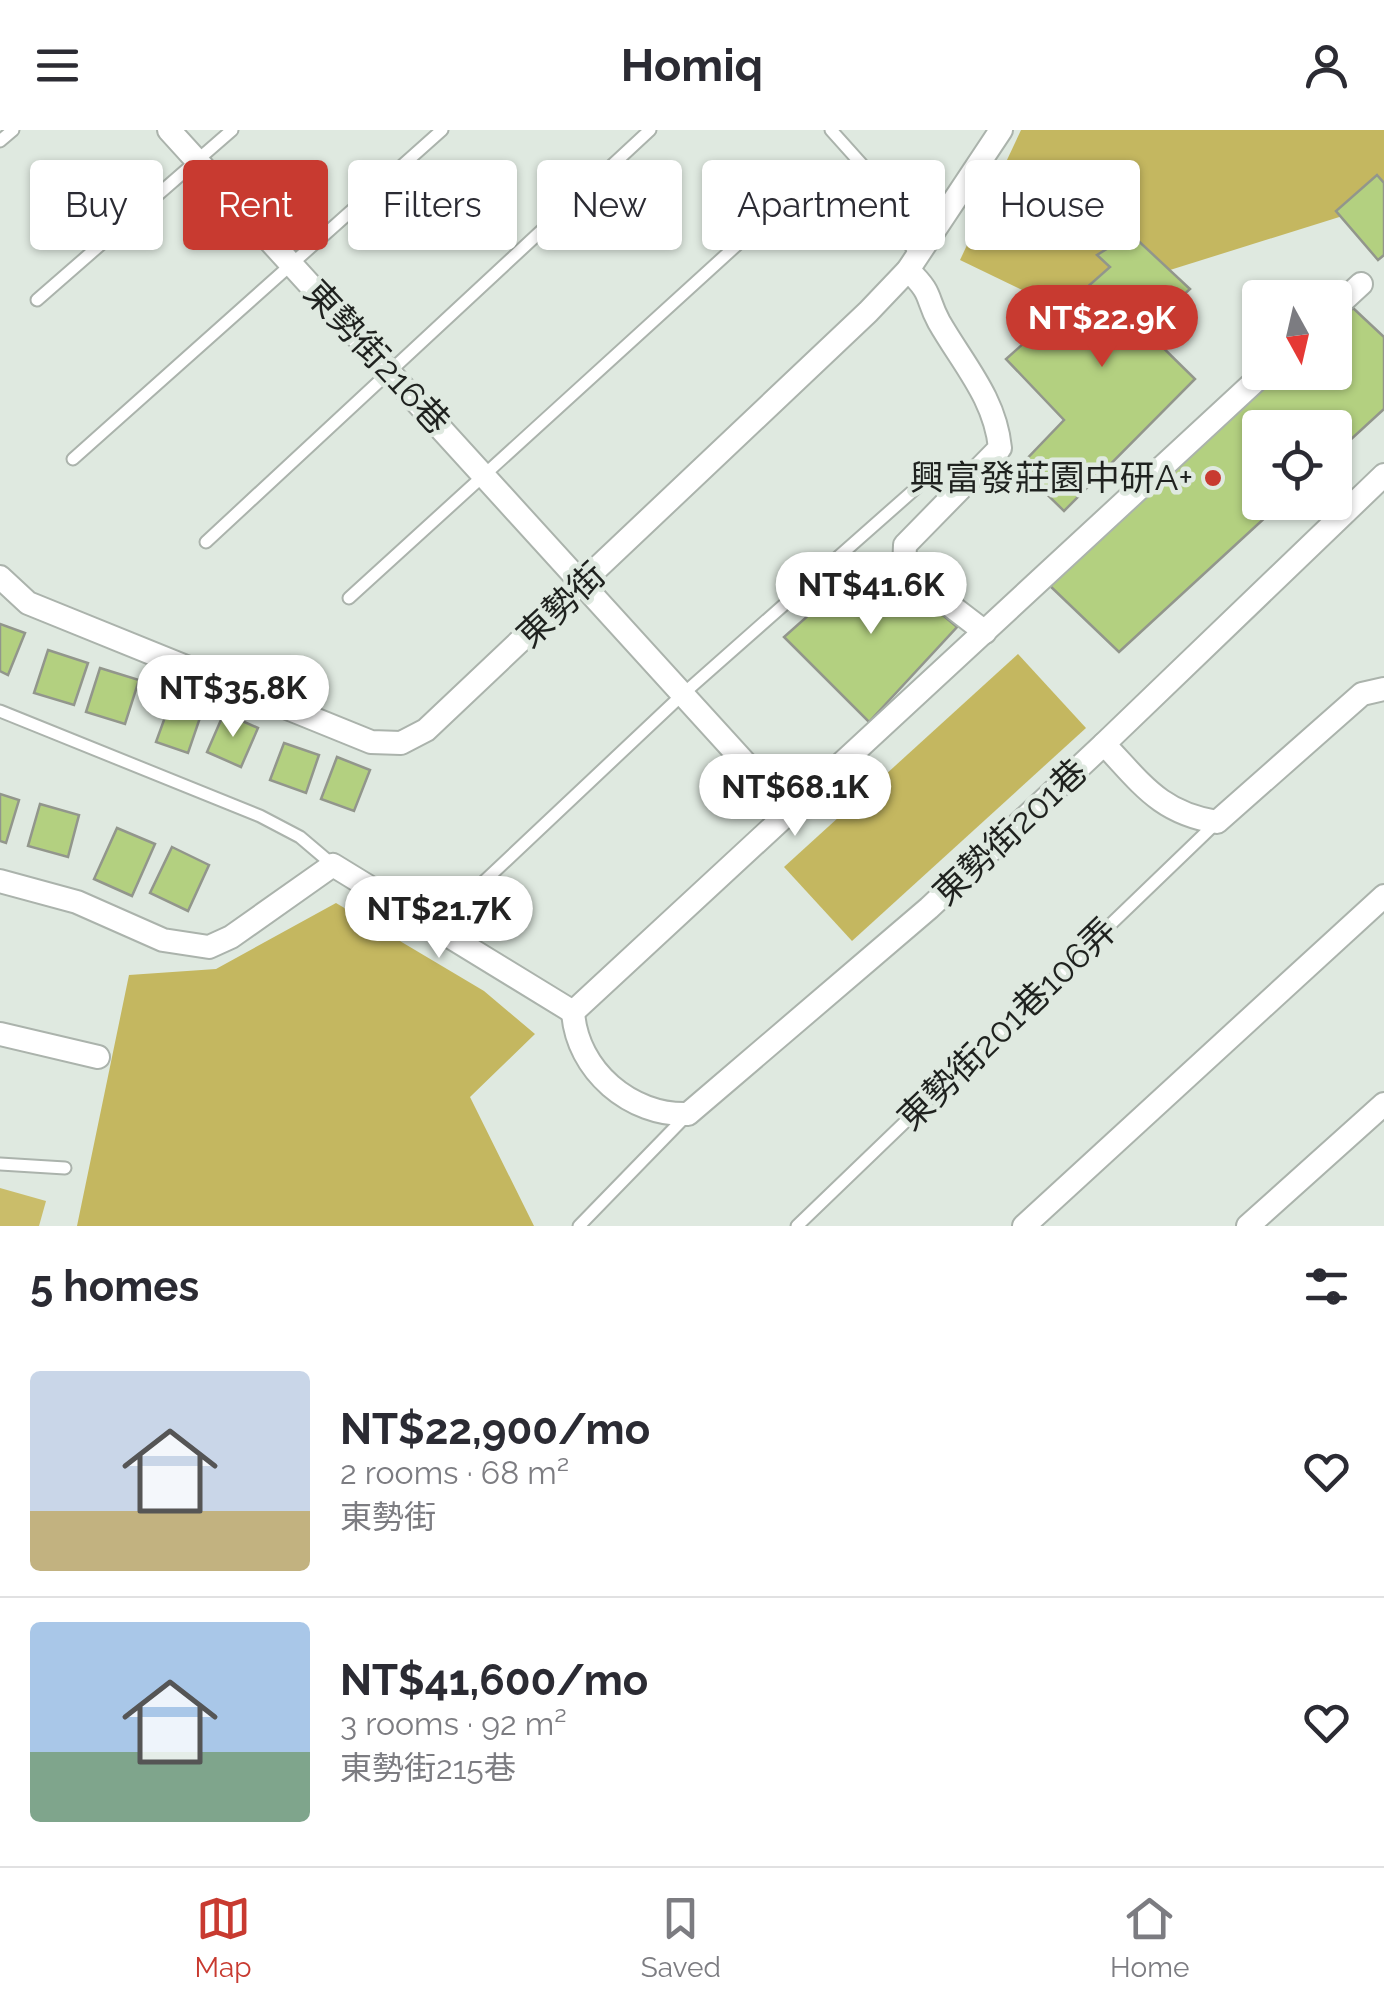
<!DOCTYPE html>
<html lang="en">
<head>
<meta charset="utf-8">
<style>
  body { margin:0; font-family:Raleway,"Noto Sans TC",sans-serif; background:#f7f7f7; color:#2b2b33; height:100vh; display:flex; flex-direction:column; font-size:38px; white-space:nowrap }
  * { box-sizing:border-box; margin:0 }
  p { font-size:32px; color:#7c7c81 }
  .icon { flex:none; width:55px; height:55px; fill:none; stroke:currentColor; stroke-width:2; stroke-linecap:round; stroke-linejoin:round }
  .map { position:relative; height:1096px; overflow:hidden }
  .details { display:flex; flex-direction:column; background:#fff; flex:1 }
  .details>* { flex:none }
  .guide { position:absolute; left:30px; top:30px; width:1325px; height:90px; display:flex; gap:20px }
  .needle { width:65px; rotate:172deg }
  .fabs { position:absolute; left:1242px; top:150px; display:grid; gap:20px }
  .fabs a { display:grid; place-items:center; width:110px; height:110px; border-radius:10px; background:#fff; box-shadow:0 2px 8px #0004; font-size:50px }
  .price { position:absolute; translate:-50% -85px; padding:0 22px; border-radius:35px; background:#fff; color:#222; font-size:32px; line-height:65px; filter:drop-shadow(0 2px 5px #0008) }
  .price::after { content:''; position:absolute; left:50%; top:60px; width:30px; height:22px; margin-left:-15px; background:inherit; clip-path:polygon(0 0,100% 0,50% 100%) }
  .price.on { background:#c83a30; color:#fff }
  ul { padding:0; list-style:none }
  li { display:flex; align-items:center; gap:30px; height:250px; padding:0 30px }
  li+li { border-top:2px solid #e1e1e2 }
  li span { display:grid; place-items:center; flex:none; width:280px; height:200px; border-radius:10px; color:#555 }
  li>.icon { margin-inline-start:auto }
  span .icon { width:120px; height:120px; fill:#fffc; stroke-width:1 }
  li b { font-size:42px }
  h2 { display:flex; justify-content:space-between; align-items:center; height:120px; padding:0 30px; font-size:42px }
  .chip { padding:0 35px; border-radius:10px; background:#fff; box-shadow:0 2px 8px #0004; font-size:35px; line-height:90px }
  .chip.on { background:#c83a30; color:#fff }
  header { display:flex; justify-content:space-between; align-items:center; height:130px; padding:0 30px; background:#fff; font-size:45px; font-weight:700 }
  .tab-bar { display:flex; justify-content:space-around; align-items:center; height:140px; border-top:2px solid #e1e1e2; background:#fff; font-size:28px; color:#7c7c81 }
  .tab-bar a { display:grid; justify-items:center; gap:5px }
  .tab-bar .on { color:#c83a30 }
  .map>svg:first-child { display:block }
  .green { fill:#cabd6a }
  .forest { fill:#c4b760 }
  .building { fill:#b3d080; stroke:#92968c; stroke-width:2.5 }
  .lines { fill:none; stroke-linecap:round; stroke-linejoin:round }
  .service-casing { stroke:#abb3ac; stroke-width:15 }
  .minor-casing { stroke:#abb3ac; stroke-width:26 }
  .service { stroke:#fff; stroke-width:11 }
  .minor { stroke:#fff; stroke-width:22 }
  .poi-dot { fill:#c83a30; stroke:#dfe9e0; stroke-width:4 }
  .labels { text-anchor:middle; stroke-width:9; stroke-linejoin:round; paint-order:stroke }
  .street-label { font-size:35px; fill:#1f221f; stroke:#dfe9e0 }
  .poi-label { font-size:35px; fill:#1f221f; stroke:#dfe9e0; text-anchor:end }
</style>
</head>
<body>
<header><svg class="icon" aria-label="menu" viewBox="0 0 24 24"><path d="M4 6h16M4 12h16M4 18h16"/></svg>Homiq<svg class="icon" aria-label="person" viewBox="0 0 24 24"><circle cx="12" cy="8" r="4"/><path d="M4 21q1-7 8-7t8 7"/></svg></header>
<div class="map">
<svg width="1384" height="1096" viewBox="0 0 1384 1096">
  <rect width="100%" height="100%" fill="#dfe9e0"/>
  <path class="green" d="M0 1058 46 1071 39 1096H0Z"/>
  <g class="forest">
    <path d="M1021 0H1384V73L1055 176 960 130Z"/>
    <path d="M1018 524 1086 598 852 811 784 737Z"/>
    <path d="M336 773 484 861 535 904 470 967 534 1096H77L129 845 216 839Z"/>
  </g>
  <g class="building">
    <path d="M1377 45 1384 53V125L1378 130 1336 81Z"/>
    <path d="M1131 104 1190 159 1145 200 1195 249 1064 381 1019 337 1064 290 1006 229 1110 137 1097 125Z"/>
    <path d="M1353 178 1384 207V279L1335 324V298H1260V372H1282L1119 522 1048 454 1282 242H1335V195Z"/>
    <path d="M874 427 957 497 869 592 784 507Z"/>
    <path d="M0 494 25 503 8 545 0 541Z"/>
    <path d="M48 520 88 533 74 575 34 563Z"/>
    <path d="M100 538 139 550 125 594 86 582Z"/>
    <path d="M173 565 204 576 188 623 156 612Z"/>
    <path d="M224 583 258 598 241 637 207 622Z"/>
    <path d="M284 613 319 625 306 663 270 650Z"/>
    <path d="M337 627 370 640 354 681 321 669Z"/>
    <path d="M0 664 19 670 6 713 0 711Z"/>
    <path d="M40 674 79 685 68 727 28 716Z"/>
    <path d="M117 698 155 714 132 766 94 749Z"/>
    <path d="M172 717 209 735 188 781 150 763Z"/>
  </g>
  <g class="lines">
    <defs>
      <g id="service">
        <path d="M831 0 874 48 885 79 916 124"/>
        <path d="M0 11 13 0"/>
        <path d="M37 170 232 0"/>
        <path d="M73 329 442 0"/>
        <path d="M206 412 650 0"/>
        <path d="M349 468 761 93"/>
        <path d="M0 581 260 686 300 707 333 735"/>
        <path d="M459 775 683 564 940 337"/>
        <path d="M0 1034 65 1038"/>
        <path d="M579 1096 688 984"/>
        <path d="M797 1096 1217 692"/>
      </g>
      <g id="minor">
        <path d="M169 0 788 680"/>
        <path d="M908 140C934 165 925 166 939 192 963 234 995 268 1000 318L905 415 904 440 985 502"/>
        <path d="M1335 178 1361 154"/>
        <path d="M0 447 28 473 371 612 401 613 426 600 868 182 908 140 1001 0"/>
        <path d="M1104 614 1384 345"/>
        <path d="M0 751 77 772 163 810 209 817 231 807 333 735 573 882"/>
        <path d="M573 882C577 941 631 986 688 984L929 778 1104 614C1142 654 1160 683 1217 692L1362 564 1384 559"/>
        <path d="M573 882 1265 242"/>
        <path d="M0 904 98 927"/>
        <path d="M1024 1096 1384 766"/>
        <path d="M1248 1096 1384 974"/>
      </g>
    </defs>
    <use href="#service" class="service-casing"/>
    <use href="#minor" class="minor-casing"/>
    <use href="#service" class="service"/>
    <use href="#minor" class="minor"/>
  </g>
  <circle class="poi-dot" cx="1213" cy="348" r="10"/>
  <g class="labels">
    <g class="street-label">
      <text transform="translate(377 227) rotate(47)" y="12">東勢街216巷</text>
      <text transform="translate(561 475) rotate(-43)" y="12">東勢街</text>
      <text transform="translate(1010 702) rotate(-43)" y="12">東勢街201巷</text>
      <text transform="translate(1007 894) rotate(-44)" y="12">東勢街201巷106弄</text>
    </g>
    <g class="poi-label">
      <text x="1193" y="360">興富發莊園中研A+</text>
    </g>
  </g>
</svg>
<div class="fabs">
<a><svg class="needle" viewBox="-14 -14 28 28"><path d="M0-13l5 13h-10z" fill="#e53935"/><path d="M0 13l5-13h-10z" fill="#7c7c81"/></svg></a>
<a><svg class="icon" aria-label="locate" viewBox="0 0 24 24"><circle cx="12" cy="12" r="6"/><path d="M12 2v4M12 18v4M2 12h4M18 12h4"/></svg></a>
</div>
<b class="price on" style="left:1102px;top:240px">NT$22.9K</b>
<b class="price" style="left:871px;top:507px">NT$41.6K</b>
<b class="price" style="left:233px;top:610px">NT$35.8K</b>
<b class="price" style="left:795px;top:709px">NT$68.1K</b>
<b class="price" style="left:439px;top:831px">NT$21.7K</b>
<div class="guide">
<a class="chip">Buy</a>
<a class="chip on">Rent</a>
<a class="chip">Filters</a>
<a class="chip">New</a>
<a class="chip">Apartment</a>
<a class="chip">House</a>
</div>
</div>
<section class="details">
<h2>5 homes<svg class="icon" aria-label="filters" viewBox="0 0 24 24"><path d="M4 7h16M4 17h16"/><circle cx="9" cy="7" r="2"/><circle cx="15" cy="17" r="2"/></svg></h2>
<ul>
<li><span style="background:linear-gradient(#c9d6e8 70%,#c2b280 0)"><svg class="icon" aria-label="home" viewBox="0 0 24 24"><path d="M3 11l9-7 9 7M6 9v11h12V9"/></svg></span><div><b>NT$22,900/mo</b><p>2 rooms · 68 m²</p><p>東勢街</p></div><svg class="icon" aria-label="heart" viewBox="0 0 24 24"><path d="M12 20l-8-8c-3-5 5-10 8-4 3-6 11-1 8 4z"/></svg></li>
<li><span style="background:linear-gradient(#a9c7e8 65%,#7fa58c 0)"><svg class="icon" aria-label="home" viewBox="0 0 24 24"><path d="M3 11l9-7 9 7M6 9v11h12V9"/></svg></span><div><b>NT$41,600/mo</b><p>3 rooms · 92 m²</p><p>東勢街215巷</p></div><svg class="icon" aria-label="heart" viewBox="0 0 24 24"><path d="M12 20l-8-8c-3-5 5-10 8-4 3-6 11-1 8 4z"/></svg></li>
</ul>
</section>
<nav class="tab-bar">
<a class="on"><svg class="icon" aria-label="map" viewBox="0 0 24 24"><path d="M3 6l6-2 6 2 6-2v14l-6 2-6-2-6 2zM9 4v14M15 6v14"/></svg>Map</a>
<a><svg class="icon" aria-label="saved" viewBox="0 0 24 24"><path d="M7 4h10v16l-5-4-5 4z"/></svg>Saved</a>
<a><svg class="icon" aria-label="home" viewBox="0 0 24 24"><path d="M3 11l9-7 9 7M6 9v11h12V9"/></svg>Home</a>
</nav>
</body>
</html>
